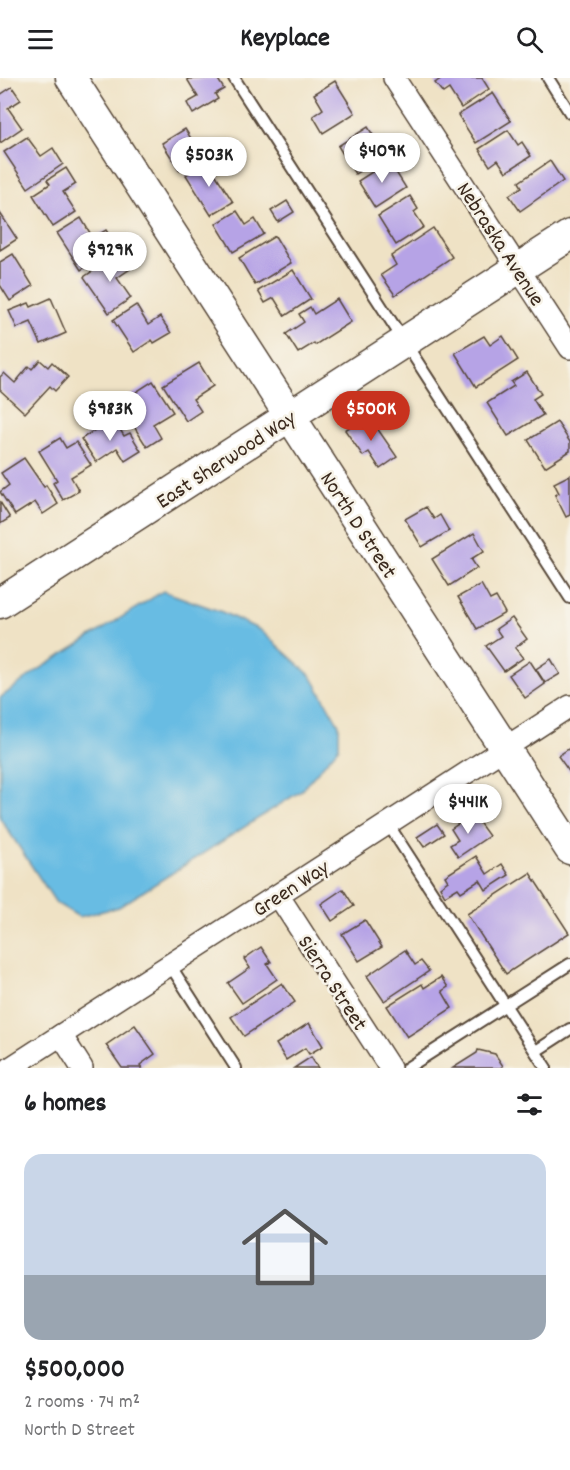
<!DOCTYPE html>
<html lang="en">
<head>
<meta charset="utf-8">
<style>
  body { margin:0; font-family:Dekko,sans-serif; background:#f6f6f6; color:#202124; height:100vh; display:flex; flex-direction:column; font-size:22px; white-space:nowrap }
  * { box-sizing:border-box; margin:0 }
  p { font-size:20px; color:#757577 }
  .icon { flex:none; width:33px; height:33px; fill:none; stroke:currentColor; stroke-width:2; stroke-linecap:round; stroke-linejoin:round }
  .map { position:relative; height:990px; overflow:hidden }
  .drawer { display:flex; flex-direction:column; background:#fff; flex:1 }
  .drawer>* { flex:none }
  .price { position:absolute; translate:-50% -51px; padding:0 14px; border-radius:21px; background:#fff; color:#222; font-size:20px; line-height:39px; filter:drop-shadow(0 2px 3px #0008) }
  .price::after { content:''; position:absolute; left:50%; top:36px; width:18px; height:14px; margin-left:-9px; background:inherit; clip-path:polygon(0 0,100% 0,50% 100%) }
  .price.current { background:#c8321e; color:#fff }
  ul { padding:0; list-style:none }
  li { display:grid; align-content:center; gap:12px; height:318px; padding:0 24px }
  li span { display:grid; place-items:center; height:186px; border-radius:18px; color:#555 }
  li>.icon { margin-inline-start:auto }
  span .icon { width:108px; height:108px; fill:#fffc; stroke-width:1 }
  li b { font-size:26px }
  h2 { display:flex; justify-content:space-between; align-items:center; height:72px; padding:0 24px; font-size:26px }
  header { display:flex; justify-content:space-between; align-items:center; height:78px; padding:0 24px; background:#fff; font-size:27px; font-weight:800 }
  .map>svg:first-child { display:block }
  .water { fill:#67bce3; stroke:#517380; stroke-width:1.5 }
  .building { fill:#b6a3e6 }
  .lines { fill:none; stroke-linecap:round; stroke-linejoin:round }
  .lane-casing { stroke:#564637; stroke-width:14 }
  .street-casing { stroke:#564637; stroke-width:24 }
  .secondary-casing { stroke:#564637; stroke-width:33 }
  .lane { stroke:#fff; stroke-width:10 }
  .street { stroke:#fff; stroke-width:21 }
  .secondary { stroke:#fff; stroke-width:30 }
  .labels { text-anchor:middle; stroke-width:5; stroke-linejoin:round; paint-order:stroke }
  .street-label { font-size:22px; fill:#3b2a1e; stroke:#f7f3e8 }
</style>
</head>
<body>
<header><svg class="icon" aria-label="menu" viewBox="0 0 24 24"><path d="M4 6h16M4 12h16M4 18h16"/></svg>Keyplace<svg class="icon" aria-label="search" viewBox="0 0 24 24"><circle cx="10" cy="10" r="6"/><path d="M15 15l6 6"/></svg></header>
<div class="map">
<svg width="570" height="990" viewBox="0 0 570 990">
  <rect width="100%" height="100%" fill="#f7f3e8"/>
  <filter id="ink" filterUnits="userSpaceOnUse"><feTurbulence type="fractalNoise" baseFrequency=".0167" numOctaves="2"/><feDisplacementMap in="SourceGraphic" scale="12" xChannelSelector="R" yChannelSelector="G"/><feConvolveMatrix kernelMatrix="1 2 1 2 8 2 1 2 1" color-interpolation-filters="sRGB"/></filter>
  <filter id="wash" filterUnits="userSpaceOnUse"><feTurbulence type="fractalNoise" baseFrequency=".008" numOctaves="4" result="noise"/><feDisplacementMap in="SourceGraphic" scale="24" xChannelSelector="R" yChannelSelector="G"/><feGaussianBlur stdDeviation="1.35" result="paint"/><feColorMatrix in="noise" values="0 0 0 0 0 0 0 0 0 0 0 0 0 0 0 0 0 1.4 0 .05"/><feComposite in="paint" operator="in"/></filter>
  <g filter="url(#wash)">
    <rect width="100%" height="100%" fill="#efe2c5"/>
    <path class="water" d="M163 513 222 534 260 552 311 598 339 647V669L301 713 119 829 79 839 56 825 0 740V620L35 594Z"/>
    <g id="blocks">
      <g class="building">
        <path d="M217 0 224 11 215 16 218 21 193 36 187 25 198 19 187 1Z"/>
        <path d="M442 0H482L489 11 461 30 449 11 443 15 435 5Z"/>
        <path d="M335 3 355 35 323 55 313 38 323 31 314 16Z"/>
        <path d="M12 9 21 22 8 30 22 50 0 65V17Z"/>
        <path d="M493 15 511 43 476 65 458 37Z"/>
        <path d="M368 49 385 77 355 96 338 68Z"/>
        <path d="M185 51 202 78 180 93 162 65Z"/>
        <path d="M508 52 518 67 522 64 531 78 506 94 498 82 490 88 479 71Z"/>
        <path d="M27 59 41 78 53 70 63 86 28 110 4 74Z"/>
        <path d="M207 83 233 124 211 137 186 97Z"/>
        <path d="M389 83 406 110 375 130 358 103Z"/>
        <path d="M550 83 563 103 520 133 509 117 522 109 519 104Z"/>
        <path d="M66 90 76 106 63 114 76 134 53 149 33 117 50 106 47 102Z"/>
        <path d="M410 118 418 131 414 134 424 149 396 167 378 138Z"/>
        <path d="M287 123 294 134 278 144 271 133Z"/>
        <path d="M237 133 246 147 255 141 264 156 233 174 216 146Z"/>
        <path d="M0 135 17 161 0 172Z"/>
        <path d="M81 140 93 160 106 152 117 169 81 192 57 155Z"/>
        <path d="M433 150 452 179 395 217 381 197 396 187 391 178Z"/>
        <path d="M275 158 291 185 255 207 239 180Z"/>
        <path d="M119 175 130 191 117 200 131 220 109 235 84 199Z"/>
        <path d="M13 176 33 208 10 223 0 207V184Z"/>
        <path d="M293 192 311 221 285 238 274 220 265 225 258 213Z"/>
        <path d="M51 220 66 255 41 266 31 244 17 250 9 233 29 225 31 229Z"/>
        <path d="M337 221 351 244 315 267 314 265 298 275 286 256 304 244 299 236 310 229 314 236Z"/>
        <path d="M136 227 148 247 160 239 171 255 154 265 152 262 134 274 113 242Z"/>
        <path d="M484 258 490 267 503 258 518 282 476 309 455 275Z"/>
        <path d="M40 282 48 289 52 284 68 299 55 313 50 308 25 335 0 312V299L4 295 15 305 29 288 32 291Z"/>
        <path d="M199 285 213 308 193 321 201 333 186 343 163 307Z"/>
        <path d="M527 294 541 316 533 321 543 337 508 358 487 325 514 308 511 304Z"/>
        <path d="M153 303 173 334 153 346 161 360 147 369 119 325Z"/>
        <path d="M368 337 397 379 380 391 369 374 363 378 345 352Z"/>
        <path d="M113 340 124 358 130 355 141 373 125 383 117 370 96 384 81 361Z"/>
        <path d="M557 344 570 364V373L545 389 528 362Z"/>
        <path d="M60 360 66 370 76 364 91 387 71 399 79 413 63 422 53 405 57 402 39 373Z"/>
        <path d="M24 380 44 409 46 407 58 426 43 436 35 424 15 437 0 414 9 407 1 395Z"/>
        <path d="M570 397V437L566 439 555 417 559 415 554 405Z"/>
        <path d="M0 424 10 440 0 446Z"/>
        <path d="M426 429 434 441 440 437 449 453 422 469 405 441Z"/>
        <path d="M474 455 484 473 471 481 477 490 449 508 432 481Z"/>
        <path d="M481 506 490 522 496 519 505 535 477 551 458 519Z"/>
        <path d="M512 540 527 561 515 570 523 580 504 593 486 568 501 558 496 551Z"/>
        <path d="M551 581 560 596 545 605 536 591Z"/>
        <path d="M530 583 545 606 525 620 509 597Z"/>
        <path d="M570 670V695L558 678Z"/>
        <path d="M473 736 489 758 458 779 450 767 458 762 451 751Z"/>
        <path d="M437 746 444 756 424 769 417 759Z"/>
        <path d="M476 778 487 796 502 786 509 797 486 812 480 802 461 814 458 810 445 818 440 809 448 803 445 798Z"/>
        <path d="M530 795 569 855 506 896 467 836Z"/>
        <path d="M343 811 354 828 332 843 321 826Z"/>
        <path d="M365 842 382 869 359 883 342 856Z"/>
        <path d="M261 869 271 884 267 886 277 901 242 925 228 905 250 890 244 881Z"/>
        <path d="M405 872 415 887 421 883 429 893 384 923 367 898Z"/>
        <path d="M441 899 448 909 442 913 452 930 407 959 387 928 422 906 424 910Z"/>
        <path d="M282 905 295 924 244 958 231 939Z"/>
        <path d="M309 945 323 968 309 976 305 970 286 982 276 966Z"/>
        <path d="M135 947 155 976 140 987 142 990H122L106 967Z"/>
        <path d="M478 972 495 976 503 988 500 990H453L477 975Z"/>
        <path d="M311 979 318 990H294Z"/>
      </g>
    </g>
  </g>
  <g filter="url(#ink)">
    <use href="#blocks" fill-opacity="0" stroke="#564637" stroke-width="1.5"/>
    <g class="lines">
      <defs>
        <g id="lane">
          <path d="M234 0 570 520"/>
          <path d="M548 0 570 35"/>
          <path d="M388 746 546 990"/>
          <path d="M170 887 236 990"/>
          <path d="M536 973 570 951"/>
          <path d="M407 990 570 886"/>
        </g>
        <g id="street">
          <path d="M394 0 570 270"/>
          <path d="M278 817 390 990"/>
          <path d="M61 957 82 990"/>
          <path d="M10 990 570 628"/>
        </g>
        <g id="secondary">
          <path d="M71 0 570 771"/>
          <path d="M0 525 570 157"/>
        </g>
      </defs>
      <use href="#lane" class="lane-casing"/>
      <use href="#street" class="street-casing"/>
      <use href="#secondary" class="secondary-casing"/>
      <use href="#lane" class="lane"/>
      <use href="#street" class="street"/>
      <use href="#secondary" class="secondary"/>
    </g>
  </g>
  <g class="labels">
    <g class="street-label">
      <text transform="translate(502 165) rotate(57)" y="8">Nebraska Avenue</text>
      <text transform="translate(225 380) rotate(-33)" y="8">East Sherwood Way</text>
      <text transform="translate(360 446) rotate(57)" y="8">North D Street</text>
      <text transform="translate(290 809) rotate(-33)" y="8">Green Way</text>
      <text transform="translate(334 904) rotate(57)" y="8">Sierra Street</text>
    </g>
  </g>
</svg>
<b class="price" style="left:382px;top:106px">$409K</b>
<b class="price" style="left:209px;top:110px">$503K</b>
<b class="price" style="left:110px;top:205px">$929K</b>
<b class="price" style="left:110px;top:364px">$983K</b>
<b class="price current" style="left:371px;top:364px">$500K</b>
<b class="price" style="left:468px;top:757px">$441K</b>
</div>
<section class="drawer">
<h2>6 homes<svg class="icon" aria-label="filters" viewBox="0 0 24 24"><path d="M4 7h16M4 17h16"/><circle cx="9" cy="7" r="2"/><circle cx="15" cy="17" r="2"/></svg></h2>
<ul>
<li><span style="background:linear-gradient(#c9d6e8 65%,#9aa5b1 0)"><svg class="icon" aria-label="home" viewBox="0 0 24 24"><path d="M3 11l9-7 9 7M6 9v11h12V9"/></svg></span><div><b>$500,000</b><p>2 rooms · 74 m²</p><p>North D Street</p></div></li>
</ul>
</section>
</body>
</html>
